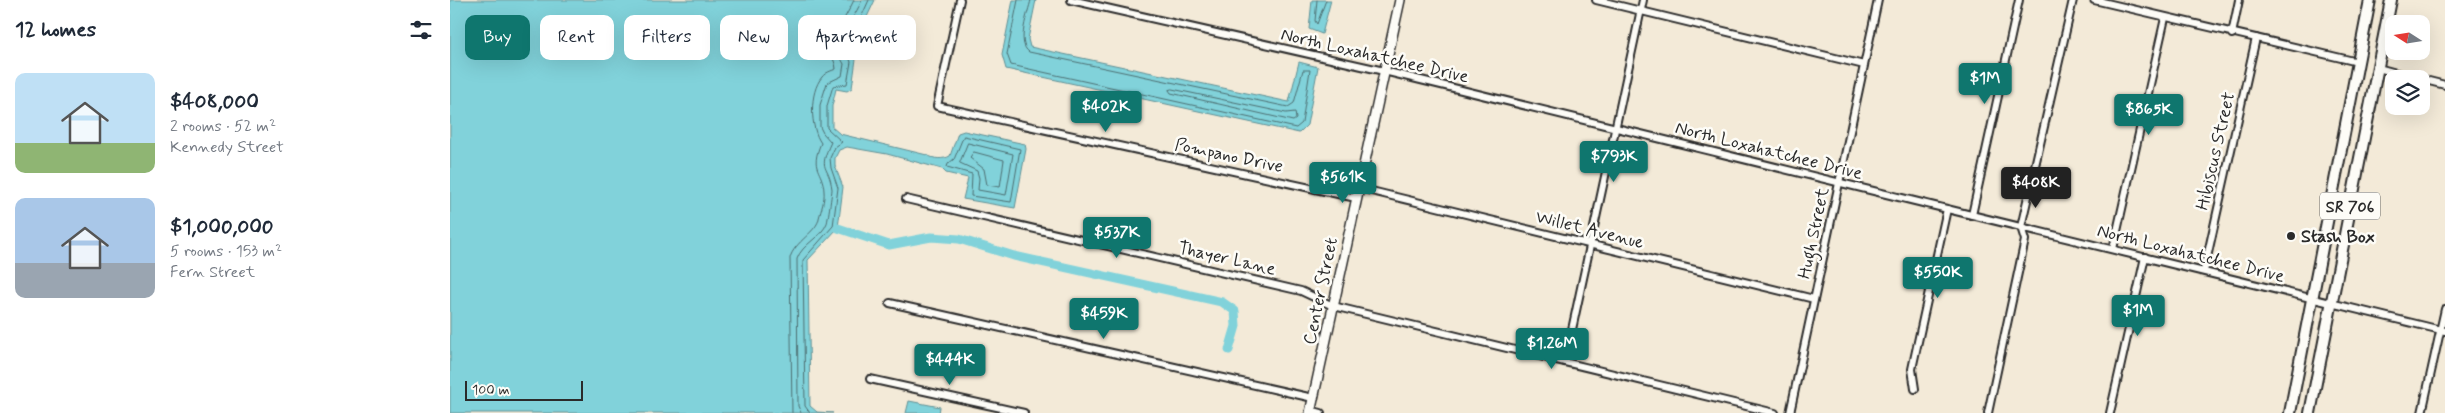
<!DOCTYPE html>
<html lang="en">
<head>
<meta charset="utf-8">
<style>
  body { margin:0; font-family:Mynerve,sans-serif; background:#f6f6f7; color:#1f2937; height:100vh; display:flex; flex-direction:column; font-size:19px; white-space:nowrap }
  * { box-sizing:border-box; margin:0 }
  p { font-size:16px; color:#747a83 }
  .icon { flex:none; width:28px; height:28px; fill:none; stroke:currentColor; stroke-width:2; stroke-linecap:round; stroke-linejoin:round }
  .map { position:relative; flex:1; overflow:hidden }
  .sheet { display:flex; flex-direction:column; background:#fff; width:450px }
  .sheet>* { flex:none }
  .banner { position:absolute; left:15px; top:15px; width:475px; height:45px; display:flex; gap:10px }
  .needle { width:32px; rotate:282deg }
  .buttons { position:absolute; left:1935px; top:15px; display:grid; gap:10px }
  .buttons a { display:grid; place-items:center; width:45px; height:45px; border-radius:10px; background:#fff; box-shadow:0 5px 20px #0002; font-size:25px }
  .scale { position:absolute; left:15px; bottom:12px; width:118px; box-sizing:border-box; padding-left:5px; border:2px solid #2b2b2b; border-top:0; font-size:14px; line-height:18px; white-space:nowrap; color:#2b2b2b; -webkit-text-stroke:4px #fdfcf7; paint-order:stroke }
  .price { position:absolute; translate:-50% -42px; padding:0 11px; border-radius:5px; background:#0f766e; color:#fff; font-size:16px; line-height:32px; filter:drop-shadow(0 1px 2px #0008) }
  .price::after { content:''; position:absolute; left:50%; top:30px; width:15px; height:11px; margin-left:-8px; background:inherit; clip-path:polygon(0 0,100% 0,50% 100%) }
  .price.active { background:#222; color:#fff }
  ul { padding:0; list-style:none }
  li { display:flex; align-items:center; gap:15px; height:125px; padding:0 15px }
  li span { display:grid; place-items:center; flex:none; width:140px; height:100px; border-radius:10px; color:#555 }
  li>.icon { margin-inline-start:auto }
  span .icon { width:60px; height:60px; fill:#fffc; stroke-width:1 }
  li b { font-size:21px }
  h2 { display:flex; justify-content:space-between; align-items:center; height:60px; padding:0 15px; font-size:21px }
  .pill { padding:0 18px; border-radius:10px; background:#fff; box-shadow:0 5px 20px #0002; font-size:18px; line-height:45px }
  .pill.active { background:#0f766e; color:#fff }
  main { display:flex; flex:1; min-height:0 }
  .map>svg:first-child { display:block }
  .water { fill:#81d2da; stroke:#5f8f94 }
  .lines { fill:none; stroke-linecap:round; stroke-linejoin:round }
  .shore { stroke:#4d6e71; stroke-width:1 }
  .canal { stroke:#81d2da; stroke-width:9 }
  .street-casing { stroke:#2b2b2b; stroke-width:10 }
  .secondary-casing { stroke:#2b2b2b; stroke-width:12 }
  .primary-casing { stroke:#2b2b2b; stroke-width:14 }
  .street { stroke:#fdfcf7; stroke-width:6 }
  .secondary { stroke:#fdfcf7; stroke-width:9 }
  .primary { stroke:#fdfcf7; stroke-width:10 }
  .poi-dot { fill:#2b2b2b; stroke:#fdfcf7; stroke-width:2 }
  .labels { text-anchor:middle; stroke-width:5; stroke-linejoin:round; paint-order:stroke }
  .shield { fill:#fdfcf7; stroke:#6a6a68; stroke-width:1 }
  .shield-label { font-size:16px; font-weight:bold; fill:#2b2b2b }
  .street-label { font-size:18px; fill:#2b2b2b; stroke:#fdfcf7 }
  .poi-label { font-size:18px; font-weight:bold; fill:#2b2b2b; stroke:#fdfcf7; text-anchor:start }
</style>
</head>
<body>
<main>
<section class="sheet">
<h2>12 homes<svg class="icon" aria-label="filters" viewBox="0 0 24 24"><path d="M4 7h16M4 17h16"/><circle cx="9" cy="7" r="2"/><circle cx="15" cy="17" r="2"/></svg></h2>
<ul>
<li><span style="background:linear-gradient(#bfe0f5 70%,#8fb573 0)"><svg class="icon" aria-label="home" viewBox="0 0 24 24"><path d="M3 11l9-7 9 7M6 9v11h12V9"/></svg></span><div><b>$408,000</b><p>2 rooms · 52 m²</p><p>Kennedy Street</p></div></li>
<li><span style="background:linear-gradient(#a9c7e8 65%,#9aa5b1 0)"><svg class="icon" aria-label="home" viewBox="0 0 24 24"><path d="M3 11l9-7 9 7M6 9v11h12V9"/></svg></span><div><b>$1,000,000</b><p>5 rooms · 153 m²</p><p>Fern Street</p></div></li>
</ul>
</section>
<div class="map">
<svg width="1995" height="413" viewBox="0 0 1995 413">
  <rect width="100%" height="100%" fill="#f3ead8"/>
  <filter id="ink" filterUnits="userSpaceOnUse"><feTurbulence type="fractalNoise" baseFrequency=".02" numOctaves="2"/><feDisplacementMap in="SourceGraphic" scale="10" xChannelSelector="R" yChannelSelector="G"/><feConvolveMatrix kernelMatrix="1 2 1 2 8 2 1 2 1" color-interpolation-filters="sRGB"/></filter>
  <g filter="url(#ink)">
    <g class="water">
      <path d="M0 0H425L400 53 406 59 402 88 397 91 386 89 382 106V127L390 134 477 155C483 159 493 160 500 156L508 133 514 131 575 144 576 149 565 208 513 199 518 178 496 173 492 169 437 154 397 147 389 150 385 158V166L393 187 388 228 358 260 360 406 367 412 383 413H0Z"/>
      <path d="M563 0H586L578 39 580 47 839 102 849 62 868 67 857 125 849 133 556 69 552 55Z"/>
      <path d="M862 0H881L872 34 859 29Z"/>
      <path d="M459 401 490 407 489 413H456Z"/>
    </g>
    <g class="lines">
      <g class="shore">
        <path d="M568 0 557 54 561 65 846 128 852 123 860 70H853L844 103 838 107 579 52C566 43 578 13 581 0"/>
        <path d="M867 0 865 21 867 24 876 0"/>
        <path d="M722 89 836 113 845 112 846 119 843 121 721 93 719 90Z"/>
        <path d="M514 136 570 149 561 202 521 196 522 174 497 167 498 164 504 159Z"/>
        <path d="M518 143 563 154 556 195 528 190 529 178 527 171 510 163Z"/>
        <path d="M524 152 554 160 550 187 537 185 534 169 520 158Z"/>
        <path d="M342 413 340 258C344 242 368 231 369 218 371 210 375 200 374 191 373 169 359 171 371 143 360 128 359 92 372 77 376 72 381 71 386 69 386 63 382 59 382 53 382 35 397 16 404 0"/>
        <path d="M351 413 348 406 347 259C352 244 372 237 377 223 378 220 382 192 382 189 379 164 367 172 381 142L373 133 370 127V105L377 83 392 76 394 64C382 47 405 17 412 0"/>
        <path d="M360 413 355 406 353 260 383 226 388 188 381 168 380 158 385 147 392 142 377 128V106L383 86 397 84 401 62 396 51 419 0"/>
      </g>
      <path class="canal" d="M388 228 439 245 481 237 509 239 564 256 772 302 785 311 786 326 779 350"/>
      <defs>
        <g id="street">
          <path d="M510 0 487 106 906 198"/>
          <path d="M621 0 934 71 1995 331"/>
          <path d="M1146 0 1414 65"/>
          <path d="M1644 0 1908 62"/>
          <path d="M1782 34 1789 0"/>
          <path d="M1928 68 1968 79"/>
          <path d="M1971 79 1995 85"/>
          <path d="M909 188 1364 299"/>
          <path d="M456 199 851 291 883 306 1325 413"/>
          <path d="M1522 215 1569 0"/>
          <path d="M1663 249 1715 18"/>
          <path d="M1754 271 1806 38"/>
          <path d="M440 303 863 398"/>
          <path d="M1115 362 1193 0"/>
          <path d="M420 379 574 413"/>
          <path d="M1465 389 1462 369 1497 209"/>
          <path d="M860 410 871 413"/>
          <path d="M1340 413 1428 0"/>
          <path d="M1538 413 1575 240 1571 227 1623 0"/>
          <path d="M1660 413 1695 257"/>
          <path d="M1972 413 1995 309"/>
        </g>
        <path id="secondary" d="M860 413 950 0"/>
        <g id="primary">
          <path d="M1840 413 1920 0"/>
          <path d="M1860 413 1941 0"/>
        </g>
      </defs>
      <use href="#street" class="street-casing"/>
      <use href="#secondary" class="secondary-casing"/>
      <use href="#primary" class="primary-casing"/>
      <use href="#street" class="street"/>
      <use href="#secondary" class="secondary"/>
      <use href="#primary" class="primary"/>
    </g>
  </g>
  <circle class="poi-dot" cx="1841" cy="236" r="5"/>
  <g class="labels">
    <rect class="shield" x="1870" y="192.5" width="60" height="27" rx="4"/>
    <g class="shield-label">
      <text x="1900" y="212">SR 706</text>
    </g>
    <g class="street-label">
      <text transform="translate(925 55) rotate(13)" y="6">North Loxahatchee Drive</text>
      <text transform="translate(1319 150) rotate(14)" y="6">North Loxahatchee Drive</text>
      <text transform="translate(1765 151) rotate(-77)" y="6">Hibiscus Street</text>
      <text transform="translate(779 155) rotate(12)" y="6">Pompano Drive</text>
      <text transform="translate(1140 229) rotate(14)" y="6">Willet Avenue</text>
      <text transform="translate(1363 233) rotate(-78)" y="6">Hugh Street</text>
      <text transform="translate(1741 253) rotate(14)" y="6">North Loxahatchee Drive</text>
      <text transform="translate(777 258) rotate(13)" y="6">Thayer Lane</text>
      <text transform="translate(870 291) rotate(-78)" y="6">Center Street</text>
    </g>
    <g class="poi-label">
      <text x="1851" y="242">Stash Box</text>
    </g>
  </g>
</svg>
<div class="buttons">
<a><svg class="needle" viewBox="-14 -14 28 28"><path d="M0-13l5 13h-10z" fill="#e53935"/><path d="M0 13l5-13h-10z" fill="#747a83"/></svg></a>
<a><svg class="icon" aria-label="layers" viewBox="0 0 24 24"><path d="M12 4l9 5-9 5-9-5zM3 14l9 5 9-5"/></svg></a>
</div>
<div class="scale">100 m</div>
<b class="price" style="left:1535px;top:105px">$1M</b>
<b class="price" style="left:656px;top:133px">$402K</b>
<b class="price" style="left:1699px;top:136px">$865K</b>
<b class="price" style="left:1164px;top:183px">$793K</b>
<b class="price" style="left:893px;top:204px">$561K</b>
<b class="price active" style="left:1586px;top:209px">$408K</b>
<b class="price" style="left:667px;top:259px">$537K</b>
<b class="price" style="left:1488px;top:299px">$550K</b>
<b class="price" style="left:1688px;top:337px">$1M</b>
<b class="price" style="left:654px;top:340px">$459K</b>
<b class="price" style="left:1102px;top:370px">$1.26M</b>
<b class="price" style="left:500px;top:386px">$444K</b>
<div class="banner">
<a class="pill active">Buy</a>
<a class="pill">Rent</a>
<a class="pill">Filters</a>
<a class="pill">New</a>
<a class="pill">Apartment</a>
</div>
</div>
</main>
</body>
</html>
